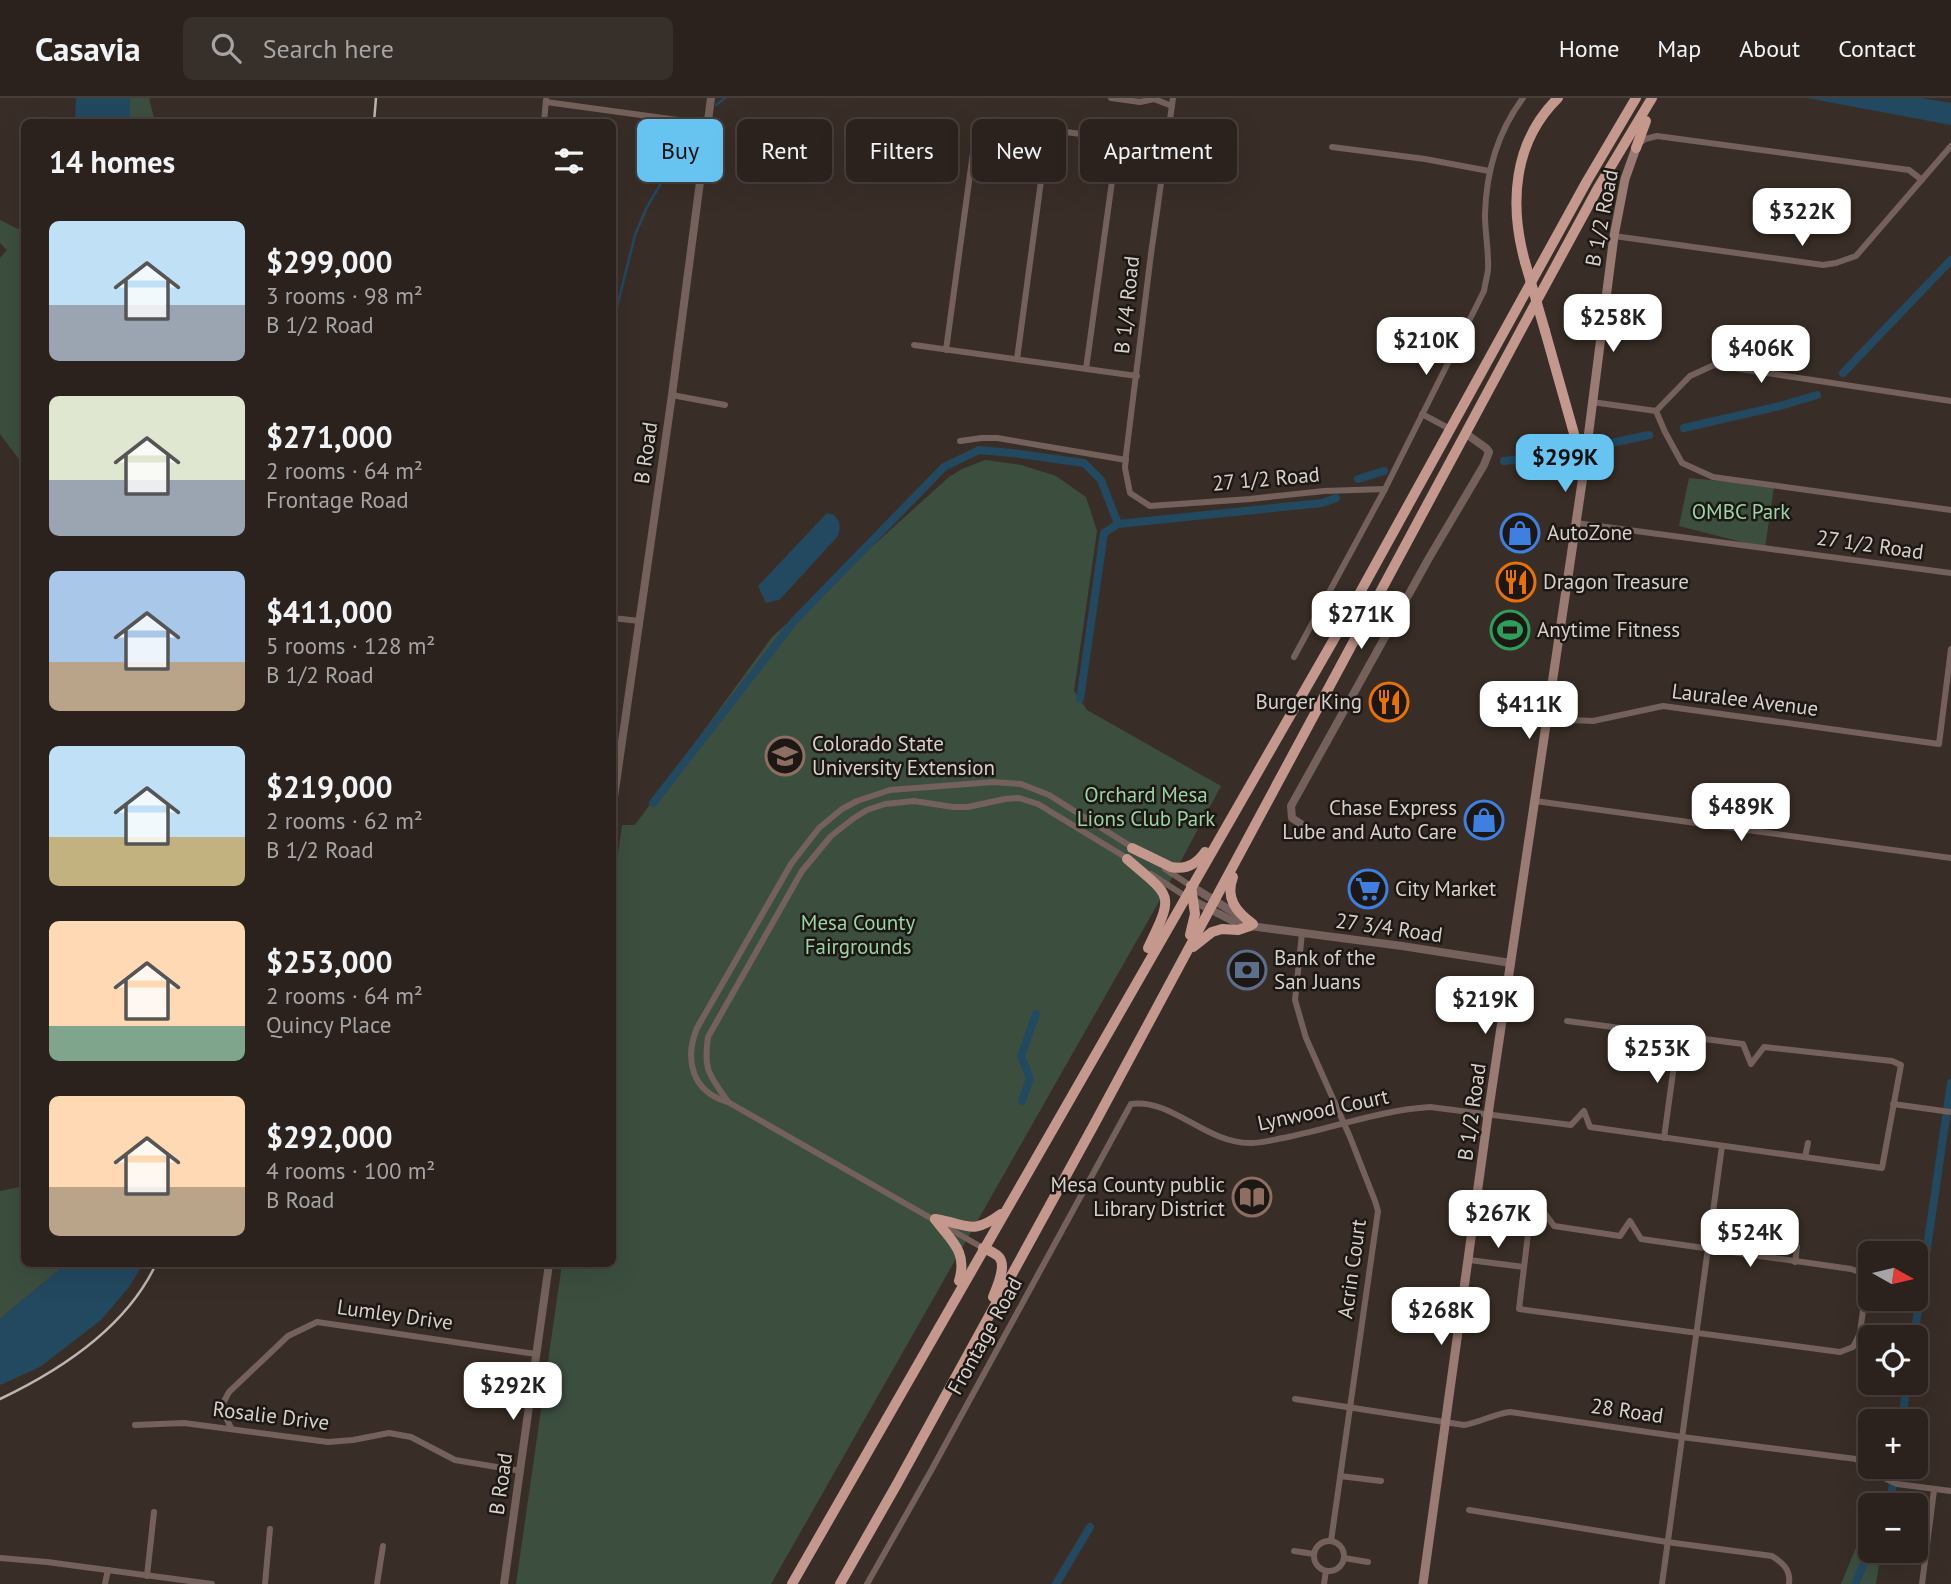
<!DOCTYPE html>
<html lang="en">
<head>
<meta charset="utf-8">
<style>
  body { margin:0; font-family:"PT Sans",sans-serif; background:#372f2a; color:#f1f3f6; height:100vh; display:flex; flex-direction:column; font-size:26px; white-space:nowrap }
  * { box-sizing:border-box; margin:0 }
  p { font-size:23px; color:#a6a4a4 }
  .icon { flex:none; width:38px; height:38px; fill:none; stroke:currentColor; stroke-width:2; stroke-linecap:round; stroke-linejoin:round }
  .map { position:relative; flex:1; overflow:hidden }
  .details { position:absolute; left:21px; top:21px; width:595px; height:1148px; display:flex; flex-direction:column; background:#2b221d; border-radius:10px; box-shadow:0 7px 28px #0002,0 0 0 2px #473f3b }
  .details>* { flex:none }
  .top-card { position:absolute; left:637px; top:21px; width:665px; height:63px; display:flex; gap:14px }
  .needle { width:46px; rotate:98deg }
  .tools { position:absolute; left:1858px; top:1143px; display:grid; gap:14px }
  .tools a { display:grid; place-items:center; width:70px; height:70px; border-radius:10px; background:#2b221d; box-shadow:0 7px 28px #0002,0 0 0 2px #473f3b; font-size:35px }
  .price { position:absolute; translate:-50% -60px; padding:0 16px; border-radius:14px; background:#fff; color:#222; font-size:23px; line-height:46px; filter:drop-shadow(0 2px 4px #0008) }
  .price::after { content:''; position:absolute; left:50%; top:42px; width:21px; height:16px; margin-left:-10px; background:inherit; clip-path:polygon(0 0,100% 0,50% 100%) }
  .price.on { background:#67c4f0; color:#111 }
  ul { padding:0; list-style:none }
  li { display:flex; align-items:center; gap:21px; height:175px; padding:0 28px }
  li span { display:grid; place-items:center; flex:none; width:196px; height:140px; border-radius:10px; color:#555 }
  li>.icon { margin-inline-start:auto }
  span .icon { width:84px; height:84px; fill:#fffc; stroke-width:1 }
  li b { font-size:30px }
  h2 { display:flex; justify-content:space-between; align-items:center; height:84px; padding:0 28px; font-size:30px }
  .tag { padding:0 24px; border-radius:10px; background:#2b221d; box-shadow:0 7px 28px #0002,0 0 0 2px #473f3b; font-size:24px; line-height:63px }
  .tag.on { background:#67c4f0; color:#111 }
  header { display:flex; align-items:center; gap:42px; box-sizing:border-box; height:98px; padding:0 35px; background:#2b221d; border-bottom:2px solid #473f3b }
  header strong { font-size:33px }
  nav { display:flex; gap:38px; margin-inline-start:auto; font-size:24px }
  .search { width:490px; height:63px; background:#372f2a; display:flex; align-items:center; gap:18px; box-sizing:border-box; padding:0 24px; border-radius:10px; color:#a6a4a4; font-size:26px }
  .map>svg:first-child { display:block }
  .green { fill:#3c4f3f }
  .water { fill:#224960 }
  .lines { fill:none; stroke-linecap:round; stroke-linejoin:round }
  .stream { stroke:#224960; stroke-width:2.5 }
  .canal { stroke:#224960; stroke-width:8 }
  .minor { stroke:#74615c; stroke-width:6 }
  .tertiary { stroke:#74615c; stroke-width:8 }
  .secondary { stroke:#9a7b73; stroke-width:9 }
  .trunk { stroke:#c4988d; stroke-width:10 }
  .rail { stroke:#bdb5b0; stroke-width:2.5 }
  .trunk-bridge { stroke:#c4988d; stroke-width:10 }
  .labels { text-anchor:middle; stroke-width:5; stroke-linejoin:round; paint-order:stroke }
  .street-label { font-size:21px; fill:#d7d0cb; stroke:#1d1814 }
  .park-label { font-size:21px; fill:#9bd4a5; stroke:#1d1814 }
  .poi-label { font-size:21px; fill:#d7d0cb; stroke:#1d1814; text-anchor:start }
</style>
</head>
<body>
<header>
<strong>Casavia</strong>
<div class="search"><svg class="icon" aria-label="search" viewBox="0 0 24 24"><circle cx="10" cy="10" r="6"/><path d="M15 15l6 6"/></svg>Search here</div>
<nav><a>Home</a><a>Map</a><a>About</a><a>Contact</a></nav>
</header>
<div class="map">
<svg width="1951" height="1486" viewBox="0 0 1951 1486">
  <rect width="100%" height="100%" fill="#392e27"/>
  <g class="green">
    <path d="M130 0H149L155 24H130Z"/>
    <path d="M0 122 18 131 24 127V368L0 336V160L7 152 0 145Z"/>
    <path d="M985 362 1021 367 1056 378 1086 399 1097 433 1074 593 1087 612 1221 688 1161 800 771 1486H516L562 1166H612V798L622 727H635L772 539 949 379 962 371Z"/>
    <path d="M1689 380 1774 388 1765 450 1679 428Z"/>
    <path d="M24 1088V1166H66L0 1221V1093Z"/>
    <path d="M1871 1413V1452L1881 1453 1876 1486H1841Z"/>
  </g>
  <g class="water">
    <path d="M76 0H130V24H75Z"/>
    <path d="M1807 0H1921L1951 5V27Z"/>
    <path d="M827 415 834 417C841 424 841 430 837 439L785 496 779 502 766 505 758 488Z"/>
    <path d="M66 1166H143L129 1189 101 1222 40 1269 0 1287V1221Z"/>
  </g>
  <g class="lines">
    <g class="stream">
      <path d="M716 7 725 0"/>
      <path d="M612 229 635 137 647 109 690 36"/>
    </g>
    <g class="canal">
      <path d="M1843 275 1951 162"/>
      <path d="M1684 330 1780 308 1817 297"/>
      <path d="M1597 348 1649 337"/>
      <path d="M1504 363 1560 357"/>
      <path d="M1358 381 1384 373"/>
      <path d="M1080 601 1104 435 1118 426 1322 405 1336 400"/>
      <path d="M653 705 795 522 944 369 979 352 1012 355 1084 365 1101 382 1118 426"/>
      <path d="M1022 1003 1030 980 1021 958 1036 916"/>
      <path d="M1914 1239 1951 985"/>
      <path d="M1902 1323 1907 1284"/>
      <path d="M1890 1407 1895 1368"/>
      <path d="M1056 1486 1090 1429"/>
      <path d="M1855 1486 1871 1449"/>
    </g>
    <g class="minor">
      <path d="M1111 0 1140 4 1154 1 1172 8"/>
      <path d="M1173 0 1151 156 1126 357 1125 370 1130 395 1150 408 1250 401 1324 393 1385 391"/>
      <path d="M546 4 707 26"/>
      <path d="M544 24 546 2"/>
      <path d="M1641 44 1645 41 1657 38 1909 72 1922 82"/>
      <path d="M1332 49 1425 61 1489 73"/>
      <path d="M1614 138 1823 167 1836 165 1856 158 1951 48"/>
      <path d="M914 247 1137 278"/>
      <path d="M946 252 974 47 980 23 1167 47"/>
      <path d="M1017 261 1048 31"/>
      <path d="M1086 271 1118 40"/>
      <path d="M672 297 725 307"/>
      <path d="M1592 304 1656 313 1690 278 1714 267 1951 303"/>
      <path d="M1656 313 1665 334 1682 365 1713 379 1951 412"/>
      <path d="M1422 316 1450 331"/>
      <path d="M960 343 982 340H997L1126 362"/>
      <path d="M1576 425 1951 475"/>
      <path d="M612 520 640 523"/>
      <path d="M1294 559 1385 391 1484 193C1485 186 1487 179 1488 172 1489 154 1485 135 1485 117 1486 73 1497 35 1523 0"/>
      <path d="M1547 621 1593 623 1663 608 1939 646 1951 551"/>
      <path d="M1535 703 1951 760"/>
      <path d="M1165 771 1191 788"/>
      <path d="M1151 776 1185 798"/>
      <path d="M1302 835 1295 902 1306 940 1350 1039 1375 1103 1378 1113 1331 1443"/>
      <path d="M728 1004C710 977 703 974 708 939L802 773 831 738 854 720 867 712 885 706 914 703 953 709H968L1005 701 1019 700 1038 706 1130 762"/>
      <path d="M1893 1006 1951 1014"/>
      <path d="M1664 1040 1678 938"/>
      <path d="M1805 1059 1808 1045"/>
      <path d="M1541 1110 1554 1128 1620 1138 1630 1123 1641 1141 1851 1171 1862 1175 1870 1173 1867 1181 1860 1235 1853 1249 1840 1254 1519 1211 1528 1136Z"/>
      <path d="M983 1150 728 1004C692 994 684 962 697 930L791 766 819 730 842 711 857 703 890 692 993 684 1021 686 1049 697 1135 751"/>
      <path d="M1469 1162 1524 1169"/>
      <path d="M1795 1164 1797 1149"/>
      <path d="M1295 1301 1464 1327C1481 1324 1494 1316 1510 1314L1682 1339 1856 1361 1878 1377 1897 1386 1951 1393"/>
      <path d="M135 1327 184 1325 328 1344 353 1342 389 1335 411 1339 455 1362 521 1373"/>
      <path d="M231 1330 221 1309 229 1294 288 1238 317 1224 536 1256"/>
      <path d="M1340 1378 1381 1383"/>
      <path d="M1469 1412 1667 1444 1772 1458C1783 1465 1791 1472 1789 1486"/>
      <circle cx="1329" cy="1458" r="15"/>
      <path d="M1294 1453 1314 1456"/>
      <path d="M0 1460 47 1464 212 1486"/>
      <path d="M1344 1460 1368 1464"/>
      <path d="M147 1478 154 1414"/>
      <path d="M105 1486 108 1472"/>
      <path d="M265 1486 270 1431"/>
      <path d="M377 1486 383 1448"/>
      <path d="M867 1486 932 1371 1131 1006C1172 1000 1206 1046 1251 1045 1263 1045 1276 1041 1288 1039 1336 1029 1382 1012 1430 1009L1571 1027 1584 1013 1590 1029 1882 1070 1901 967 1892 963 1764 949 1751 966 1743 946 1567 923"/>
      <path d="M1324 1486 1326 1473"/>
      <path d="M1662 1486 1722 1048"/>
      <path d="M1922 1486 1934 1392"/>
    </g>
    <g class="tertiary">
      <path d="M612 713 672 297 711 0"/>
      <path d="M1316 736 1292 720 1291 708 1429 460 1484 367 1489 354 1486 350 1465 335"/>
      <path d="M1191 788 1241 819"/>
      <path d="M1190 801 1235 824 1250 828 1402 848 1511 865"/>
      <path d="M504 1486 549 1166"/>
    </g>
    <path class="secondary" d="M1423 1486 1489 1010 1584 371 1614 138 1625 81 1636 50"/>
    <g class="trunk">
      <path d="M1636 50 1646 23"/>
      <path d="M1525 164C1509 106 1513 44 1558 0"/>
      <path d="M1545 233 1584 371"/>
      <path d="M1132 750 1171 769C1186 772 1197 766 1205 754"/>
      <path d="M1127 761C1172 800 1175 794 1148 850"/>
      <path d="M1233 779C1225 800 1236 814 1253 826"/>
      <path d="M1190 837 1195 816 1191 788"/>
      <path d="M1193 849 1212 834 1222 831 1238 832 1250 828"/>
      <path d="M935 1121C951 1143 968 1153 959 1183"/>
      <path d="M935 1121C968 1126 971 1138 1001 1116"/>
      <path d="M983 1150C988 1152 995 1155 999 1159 1007 1168 997 1189 993 1199"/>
      <path d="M792 1486 1341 529 1587 83 1636 0"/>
      <path d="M840 1486 897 1386 1096 1023 1535 206 1598 90 1652 0"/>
    </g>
    <g class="rail">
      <path d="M374 24 376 0"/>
      <path d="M0 1301C61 1272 127 1228 156 1166"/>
    </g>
    <path class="trunk-bridge" d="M1525 164 1545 233"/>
  </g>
  <defs>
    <symbol id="shop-ring" viewBox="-11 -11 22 22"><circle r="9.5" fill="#1d1814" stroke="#3f7fe0" stroke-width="1.5"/><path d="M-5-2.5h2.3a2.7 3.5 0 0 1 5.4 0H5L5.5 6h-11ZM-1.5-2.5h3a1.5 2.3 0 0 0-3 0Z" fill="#3f7fe0"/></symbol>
    <symbol id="restaurant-ring" viewBox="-11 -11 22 22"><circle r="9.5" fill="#1d1814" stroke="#e8710a" stroke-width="1.5"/><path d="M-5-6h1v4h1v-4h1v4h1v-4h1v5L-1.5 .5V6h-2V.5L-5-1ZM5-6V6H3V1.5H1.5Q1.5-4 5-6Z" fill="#e8710a"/></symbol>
    <symbol id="stadium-ring" viewBox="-11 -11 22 22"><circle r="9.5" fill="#1d1814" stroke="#2e9e5b" stroke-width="1.5"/><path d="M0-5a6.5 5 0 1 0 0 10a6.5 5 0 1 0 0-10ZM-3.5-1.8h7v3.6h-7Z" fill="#2e9e5b"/></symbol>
    <symbol id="university-ring" viewBox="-11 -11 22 22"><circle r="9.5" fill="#1d1814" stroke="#8d6e63" stroke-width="1.5"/><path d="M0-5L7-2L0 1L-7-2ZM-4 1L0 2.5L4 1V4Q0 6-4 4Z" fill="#8d6e63"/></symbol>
    <symbol id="supermarket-ring" viewBox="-11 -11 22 22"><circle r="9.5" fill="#1d1814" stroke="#3f7fe0" stroke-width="1.5"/><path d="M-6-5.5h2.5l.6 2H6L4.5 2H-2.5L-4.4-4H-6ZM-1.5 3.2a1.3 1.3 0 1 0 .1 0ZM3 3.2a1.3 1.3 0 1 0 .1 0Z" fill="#3f7fe0"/></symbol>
    <symbol id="bank-ring" viewBox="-11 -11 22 22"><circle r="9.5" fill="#1d1814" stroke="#5c6f8a" stroke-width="1.5"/><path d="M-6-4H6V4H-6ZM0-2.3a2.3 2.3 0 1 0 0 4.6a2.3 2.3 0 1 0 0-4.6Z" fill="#5c6f8a"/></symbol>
    <symbol id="library-ring" viewBox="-11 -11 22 22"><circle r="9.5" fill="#1d1814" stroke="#8d6e63" stroke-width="1.5"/><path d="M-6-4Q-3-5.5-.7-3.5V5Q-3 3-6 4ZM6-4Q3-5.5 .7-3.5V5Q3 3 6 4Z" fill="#8d6e63"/></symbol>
  </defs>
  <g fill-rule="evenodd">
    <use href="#shop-ring" x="1498" y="413" width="44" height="44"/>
    <use href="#restaurant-ring" x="1494" y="462" width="44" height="44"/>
    <use href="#stadium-ring" x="1488" y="510" width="44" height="44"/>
    <use href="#restaurant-ring" x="1367" y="582" width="44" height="44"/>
    <use href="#university-ring" x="763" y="636" width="44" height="44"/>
    <use href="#shop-ring" x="1462" y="700" width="44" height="44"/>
    <use href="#supermarket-ring" x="1346" y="769" width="44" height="44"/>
    <use href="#bank-ring" x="1225" y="850" width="44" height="44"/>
    <use href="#library-ring" x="1230" y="1077" width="44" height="44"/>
  </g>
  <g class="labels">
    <g class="street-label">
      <text transform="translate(1602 120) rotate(-79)" y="7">B 1/2 Road</text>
      <text transform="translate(1127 207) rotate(-84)" y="7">B 1/4 Road</text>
      <text transform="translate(646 355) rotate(-82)" y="7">B Road</text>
      <text transform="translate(1266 381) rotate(-5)" y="7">27 1/2 Road</text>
      <text transform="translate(1870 447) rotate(8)" y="7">27 1/2 Road</text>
      <text transform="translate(1745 602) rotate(7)" y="7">Lauralee Avenue</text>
      <text transform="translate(1389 830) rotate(8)" y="7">27 3/4 Road</text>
      <text transform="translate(1323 1012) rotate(-12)" y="7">Lynwood Court</text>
      <text transform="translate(1472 1014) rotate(-82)" y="7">B 1/2 Road</text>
      <text transform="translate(1352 1171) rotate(-82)" y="7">Acrin Court</text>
      <text transform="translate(395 1217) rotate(8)" y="7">Lumley Drive</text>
      <text transform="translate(985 1238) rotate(-61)" y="7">Frontage Road</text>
      <text transform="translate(1627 1313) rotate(8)" y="7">28 Road</text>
      <text transform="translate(271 1318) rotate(7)" y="7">Rosalie Drive</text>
      <text transform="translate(501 1386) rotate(-82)" y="7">B Road</text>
    </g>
    <g class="park-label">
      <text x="1741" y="421">OMBC Park</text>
      <text x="1146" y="704">Orchard Mesa<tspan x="1146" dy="24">Lions Club Park</tspan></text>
      <text x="858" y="832">Mesa County<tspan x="858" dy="24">Fairgrounds</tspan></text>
    </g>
    <g class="poi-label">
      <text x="1547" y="442">AutoZone</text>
      <text x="1543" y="491">Dragon Treasure</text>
      <text x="1537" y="539">Anytime Fitness</text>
      <text x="1362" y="611" text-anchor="end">Burger King</text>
      <text x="812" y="653">Colorado State<tspan x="812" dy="24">University Extension</tspan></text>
      <text x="1457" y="717" text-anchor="end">Chase Express<tspan x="1457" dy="24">Lube and Auto Care</tspan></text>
      <text x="1395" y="798">City Market</text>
      <text x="1274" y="867">Bank of the<tspan x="1274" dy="24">San Juans</tspan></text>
      <text x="1225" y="1094" text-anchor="end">Mesa County public<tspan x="1225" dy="24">Library District</tspan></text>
    </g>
  </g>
</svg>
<div class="tools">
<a><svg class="needle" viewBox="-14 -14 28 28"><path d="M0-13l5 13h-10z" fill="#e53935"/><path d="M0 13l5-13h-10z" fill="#a6a4a4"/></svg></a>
<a><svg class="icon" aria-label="locate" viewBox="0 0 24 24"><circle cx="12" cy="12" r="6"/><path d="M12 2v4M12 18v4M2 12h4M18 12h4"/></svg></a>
<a>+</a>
<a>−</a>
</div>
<b class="price" style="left:1802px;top:150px">$322K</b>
<b class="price" style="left:1613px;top:256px">$258K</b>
<b class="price" style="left:1426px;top:279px">$210K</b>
<b class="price" style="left:1761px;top:287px">$406K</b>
<b class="price on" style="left:1565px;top:396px">$299K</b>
<b class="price" style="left:1361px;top:553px">$271K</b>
<b class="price" style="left:1529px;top:643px">$411K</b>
<b class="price" style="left:1741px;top:745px">$489K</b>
<b class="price" style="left:1485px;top:938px">$219K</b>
<b class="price" style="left:1657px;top:987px">$253K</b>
<b class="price" style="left:1498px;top:1152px">$267K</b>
<b class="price" style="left:1750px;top:1171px">$524K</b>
<b class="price" style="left:1441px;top:1249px">$268K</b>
<b class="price" style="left:513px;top:1324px">$292K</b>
<div class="top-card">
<a class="tag on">Buy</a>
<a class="tag">Rent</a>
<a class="tag">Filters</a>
<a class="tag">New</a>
<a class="tag">Apartment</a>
</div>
<section class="details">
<h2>14 homes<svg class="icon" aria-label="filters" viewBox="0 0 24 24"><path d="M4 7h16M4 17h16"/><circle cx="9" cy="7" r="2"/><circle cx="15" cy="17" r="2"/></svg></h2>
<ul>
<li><span style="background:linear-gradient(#bfe0f5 60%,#9aa5b1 0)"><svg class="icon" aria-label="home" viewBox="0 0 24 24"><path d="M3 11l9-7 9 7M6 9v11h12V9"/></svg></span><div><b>$299,000</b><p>3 rooms · 98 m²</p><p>B 1/2 Road</p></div></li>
<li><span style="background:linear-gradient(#dfe7d0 60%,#9aa5b1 0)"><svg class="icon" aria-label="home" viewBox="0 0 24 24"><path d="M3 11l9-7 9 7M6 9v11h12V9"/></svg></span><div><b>$271,000</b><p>2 rooms · 64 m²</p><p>Frontage Road</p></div></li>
<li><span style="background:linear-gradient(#a9c7e8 65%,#b9a48a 0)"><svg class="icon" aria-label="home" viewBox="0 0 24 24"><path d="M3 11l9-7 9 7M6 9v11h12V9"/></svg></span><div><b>$411,000</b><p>5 rooms · 128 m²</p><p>B 1/2 Road</p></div></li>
<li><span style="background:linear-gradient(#bfe0f5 65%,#c2b280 0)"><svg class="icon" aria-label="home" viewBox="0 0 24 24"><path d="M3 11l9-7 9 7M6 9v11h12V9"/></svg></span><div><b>$219,000</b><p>2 rooms · 62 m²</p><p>B 1/2 Road</p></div></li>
<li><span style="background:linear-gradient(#ffd9b3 75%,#7fa58c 0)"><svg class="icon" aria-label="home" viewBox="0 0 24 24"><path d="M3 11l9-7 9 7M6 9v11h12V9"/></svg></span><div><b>$253,000</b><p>2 rooms · 64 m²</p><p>Quincy Place</p></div></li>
<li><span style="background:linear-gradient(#ffd9b3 65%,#b9a48a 0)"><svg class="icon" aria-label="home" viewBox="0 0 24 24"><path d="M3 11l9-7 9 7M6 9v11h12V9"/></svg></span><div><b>$292,000</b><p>4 rooms · 100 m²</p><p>B Road</p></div></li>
</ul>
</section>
</div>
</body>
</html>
